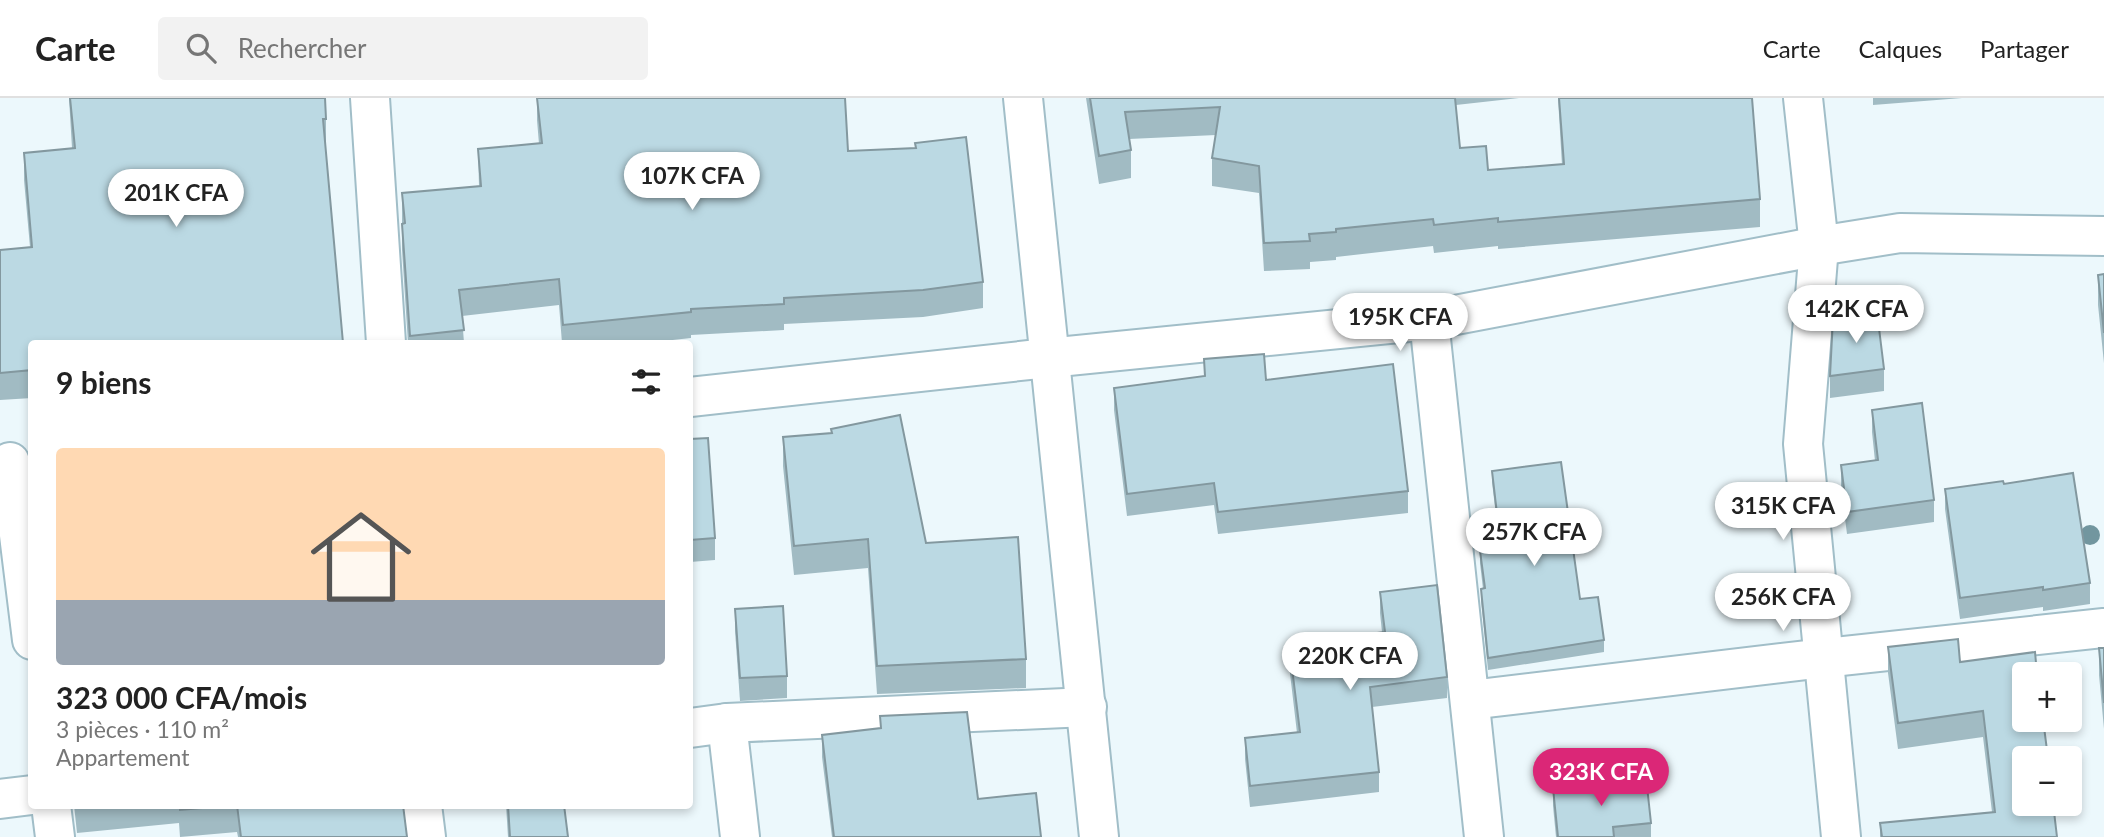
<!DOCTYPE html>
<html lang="fr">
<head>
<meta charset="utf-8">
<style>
  body { margin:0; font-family:Lato,sans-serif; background:#f2f2f2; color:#222; height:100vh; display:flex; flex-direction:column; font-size:26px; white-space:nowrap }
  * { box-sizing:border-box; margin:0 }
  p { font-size:23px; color:#767676 }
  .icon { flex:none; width:38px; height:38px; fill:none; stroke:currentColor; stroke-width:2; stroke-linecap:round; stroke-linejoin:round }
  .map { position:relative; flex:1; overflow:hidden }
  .side { position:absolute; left:28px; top:242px; width:665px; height:469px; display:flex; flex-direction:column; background:#fff; border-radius:7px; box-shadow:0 4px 10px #0003 }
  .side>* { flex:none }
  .tools { position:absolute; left:2012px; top:564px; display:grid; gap:14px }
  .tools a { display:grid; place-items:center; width:70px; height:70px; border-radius:7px; background:#fff; box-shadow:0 4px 10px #0003; font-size:35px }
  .price { position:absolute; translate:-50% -60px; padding:0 16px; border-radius:24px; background:#fff; color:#222; font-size:23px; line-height:46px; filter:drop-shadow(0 2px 4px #0008) }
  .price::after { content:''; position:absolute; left:50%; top:42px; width:21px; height:16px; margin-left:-10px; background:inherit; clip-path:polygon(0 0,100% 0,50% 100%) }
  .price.on { background:#db2777; color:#fff }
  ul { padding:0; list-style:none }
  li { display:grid; align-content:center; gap:14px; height:371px; padding:0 28px }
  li+li { border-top:2px solid #e0e0e0 }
  li span { display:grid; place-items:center; height:217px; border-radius:7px; color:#555 }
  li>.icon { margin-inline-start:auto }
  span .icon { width:126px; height:126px; fill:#fffc; stroke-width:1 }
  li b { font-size:30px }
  h2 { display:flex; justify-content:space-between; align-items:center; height:84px; padding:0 28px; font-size:30px }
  header { display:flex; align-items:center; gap:42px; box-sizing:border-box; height:98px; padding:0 35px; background:#fff; border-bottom:2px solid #e0e0e0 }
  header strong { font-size:33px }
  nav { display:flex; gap:38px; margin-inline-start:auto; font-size:24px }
  .search { width:490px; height:63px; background:#f2f2f2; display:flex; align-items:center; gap:18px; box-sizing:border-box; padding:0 24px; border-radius:7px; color:#767676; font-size:26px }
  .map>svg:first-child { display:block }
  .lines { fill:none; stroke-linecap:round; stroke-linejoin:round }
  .minor-casing { stroke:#a1bec8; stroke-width:42 }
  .minor { stroke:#fff; stroke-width:38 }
  .tree { fill:#72969f }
  .wall { fill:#a1bbc3 }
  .building { fill:#bbd9e3; stroke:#83989f; stroke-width:2 }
</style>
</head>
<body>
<header>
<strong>Carte</strong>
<div class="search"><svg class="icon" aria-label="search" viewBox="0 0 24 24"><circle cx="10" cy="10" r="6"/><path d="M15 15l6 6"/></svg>Rechercher</div>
<nav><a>Carte</a><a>Calques</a><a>Partager</a></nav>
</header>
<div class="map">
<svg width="2104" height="739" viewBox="0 0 2104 739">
  <rect width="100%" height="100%" fill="#ecf8fc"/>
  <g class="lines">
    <defs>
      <g id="minor">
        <path d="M370 0 386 245"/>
        <path d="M1023 0 1099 739"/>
        <path d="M1803 0 1819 148 1803 346 1841 739"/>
        <path d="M1429 222 1484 739"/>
        <path d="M690 299 1048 260 1429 222 1819 148 1900 135 2104 138"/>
        <path d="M10 364 32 542"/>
        <path d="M1470 602 1824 560 2104 530"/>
        <path d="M727 625 740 739"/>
        <path d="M690 630 727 625 1087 609"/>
        <path d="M0 701 32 697"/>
        <path d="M51 707 55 739"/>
        <path d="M422 707 426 739"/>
      </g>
    </defs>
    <use href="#minor" class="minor-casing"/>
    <use href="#minor" class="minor"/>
  </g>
  <circle class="tree" cx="2090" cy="437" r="10"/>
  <g class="wall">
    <path d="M69 0H325L326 21V48L32 245V300L0 302V152L30 149 24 82V55L72 50Z"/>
    <path d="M537 0 848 53 915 50V45L983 184V210L923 219 784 226V232L691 237V240L645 245H562L559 207 462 218 464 245H408L402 152V95L479 88 478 51 539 46 537 22Z"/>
    <path d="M1086 0H1519L1456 7 1460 50 1488 72 1562 67 1558 0H1752L1760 101V129L1498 151V148L1434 155 1433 148 1336 159V162L1310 164V171L1264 173 1259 95 1212 88V60L1216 37 1129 41 1131 52V80L1099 86Z"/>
    <path d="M1873 0H1962L1873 7Z"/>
    <path d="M2104 176V265L2098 207V177Z"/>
    <path d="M1204 261 1266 282 1408 393V415L1218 436 1214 407 1127 418 1114 312V290L1204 278Z"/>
    <path d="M1884 271V293L1830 300V278Z"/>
    <path d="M1872 312 1934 402V424L1847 436 1841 389V367L1875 363 1872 334Z"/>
    <path d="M783 339 926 445 1026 561V590L877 596 868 470 794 477 783 368Z"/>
    <path d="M690 341 715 440V462L690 464Z"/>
    <path d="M1492 373 1580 501 1604 542V554L1488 572 1481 503V491H1483L1480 465V453L1500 451 1492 384Z"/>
    <path d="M2004 386 2090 485V506L2043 513V509L1960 521 1945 411V391Z"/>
    <path d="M1380 494 1447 579V600L1372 609 1379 674V694L1250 709 1245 661V640L1297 635 1289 567V546L1382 534 1380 515Z"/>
    <path d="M735 511 787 578V600L740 603 735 533Z"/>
    <path d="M1888 549 1960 564 2057 739H1880V725L1992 714 1983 639 1898 651 1888 575Z"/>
    <path d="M2099 550H2104V631L2099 577Z"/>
    <path d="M880 618 978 701 1041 739H832L822 659V637L880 630Z"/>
    <path d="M1553 690 1651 725V739H1556L1553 708Z"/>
    <path d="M74 707H403L407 739H238L237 734 180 739 179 725 77 735Z"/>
    <path d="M506 707H564L568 739H508Z"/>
  </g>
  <g class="building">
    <path d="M70 0H325L326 21H323L343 245H32V272L0 275V152L32 149 24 55 75 50Z"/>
    <path d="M537 0H845L848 53 916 50 915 45 966 39 983 184 923 192 784 200V206L691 211V214L563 227 559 181 459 192 464 232 410 238 402 126 405 125 402 95 481 88 478 51 542 45Z"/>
    <path d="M1090 0H1455L1460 50 1486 48 1488 72 1564 66 1559 0H1752L1760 101 1498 124V120L1434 127 1433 121 1336 131V134L1309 136 1310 143 1264 145 1259 68 1212 60 1220 9 1125 14 1131 52 1099 58Z"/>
    <path d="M2104 176V235L2098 177Z"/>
    <path d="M1877 214 1884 271 1830 278 1833 220Z"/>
    <path d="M1264 256 1266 282 1393 266 1408 393 1218 414 1214 385 1127 396 1114 290 1205 278 1204 261Z"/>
    <path d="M1922 305 1934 402 1847 414 1841 367 1878 362 1872 312Z"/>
    <path d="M900 317 926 445 1018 439 1026 561 877 568 868 441 794 448 783 339 832 335 831 331Z"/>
    <path d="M708 340 715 440 690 442V341Z"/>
    <path d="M1561 364 1580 501 1598 499 1604 542 1488 560 1481 491 1485 490 1480 453 1501 450 1492 373Z"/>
    <path d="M2073 375 2090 485 2043 492V489L1960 500 1945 391 2003 383 2004 386Z"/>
    <path d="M1437 487 1447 579 1370 589 1379 674 1250 688 1245 640 1300 634 1289 546 1385 534 1380 494Z"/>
    <path d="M783 508 787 578 740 580 735 511Z"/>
    <path d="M1958 541 1960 564 2035 554 2037 576H2025V621H2043L2048 660H2025V705H2053L2057 739H1882L1880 725 1995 714 1983 613 1898 625 1888 549Z"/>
    <path d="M2099 550H2104V605Z"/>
    <path d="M967 614 978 701 1036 695 1041 739H834L822 637 881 630 880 618Z"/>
    <path d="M1646 679 1651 725 1613 729 1614 739H1558L1553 690Z"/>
    <path d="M180 707H403L407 739H241L237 707 180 712Z"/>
    <path d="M508 707H564L568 739H510Z"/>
  </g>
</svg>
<div class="tools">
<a>+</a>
<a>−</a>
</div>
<b class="price" style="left:692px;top:114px">107K CFA</b>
<b class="price" style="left:176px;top:131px">201K CFA</b>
<b class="price" style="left:1856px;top:247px">142K CFA</b>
<b class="price" style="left:1400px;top:255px">195K CFA</b>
<b class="price" style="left:1783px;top:444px">315K CFA</b>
<b class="price" style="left:1534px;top:470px">257K CFA</b>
<b class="price" style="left:1783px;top:535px">256K CFA</b>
<b class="price" style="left:1350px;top:594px">220K CFA</b>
<b class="price on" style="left:1601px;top:710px">323K CFA</b>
<section class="side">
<h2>9 biens<svg class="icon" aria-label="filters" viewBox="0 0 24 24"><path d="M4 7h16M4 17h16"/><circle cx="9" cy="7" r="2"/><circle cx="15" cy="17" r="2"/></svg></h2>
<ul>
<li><span style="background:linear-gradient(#ffd9b3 70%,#9aa5b1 0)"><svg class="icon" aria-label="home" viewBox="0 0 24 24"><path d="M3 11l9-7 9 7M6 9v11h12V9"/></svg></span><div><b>323 000 CFA/mois</b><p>3 pièces · 110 m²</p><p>Appartement</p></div></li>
</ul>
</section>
</div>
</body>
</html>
